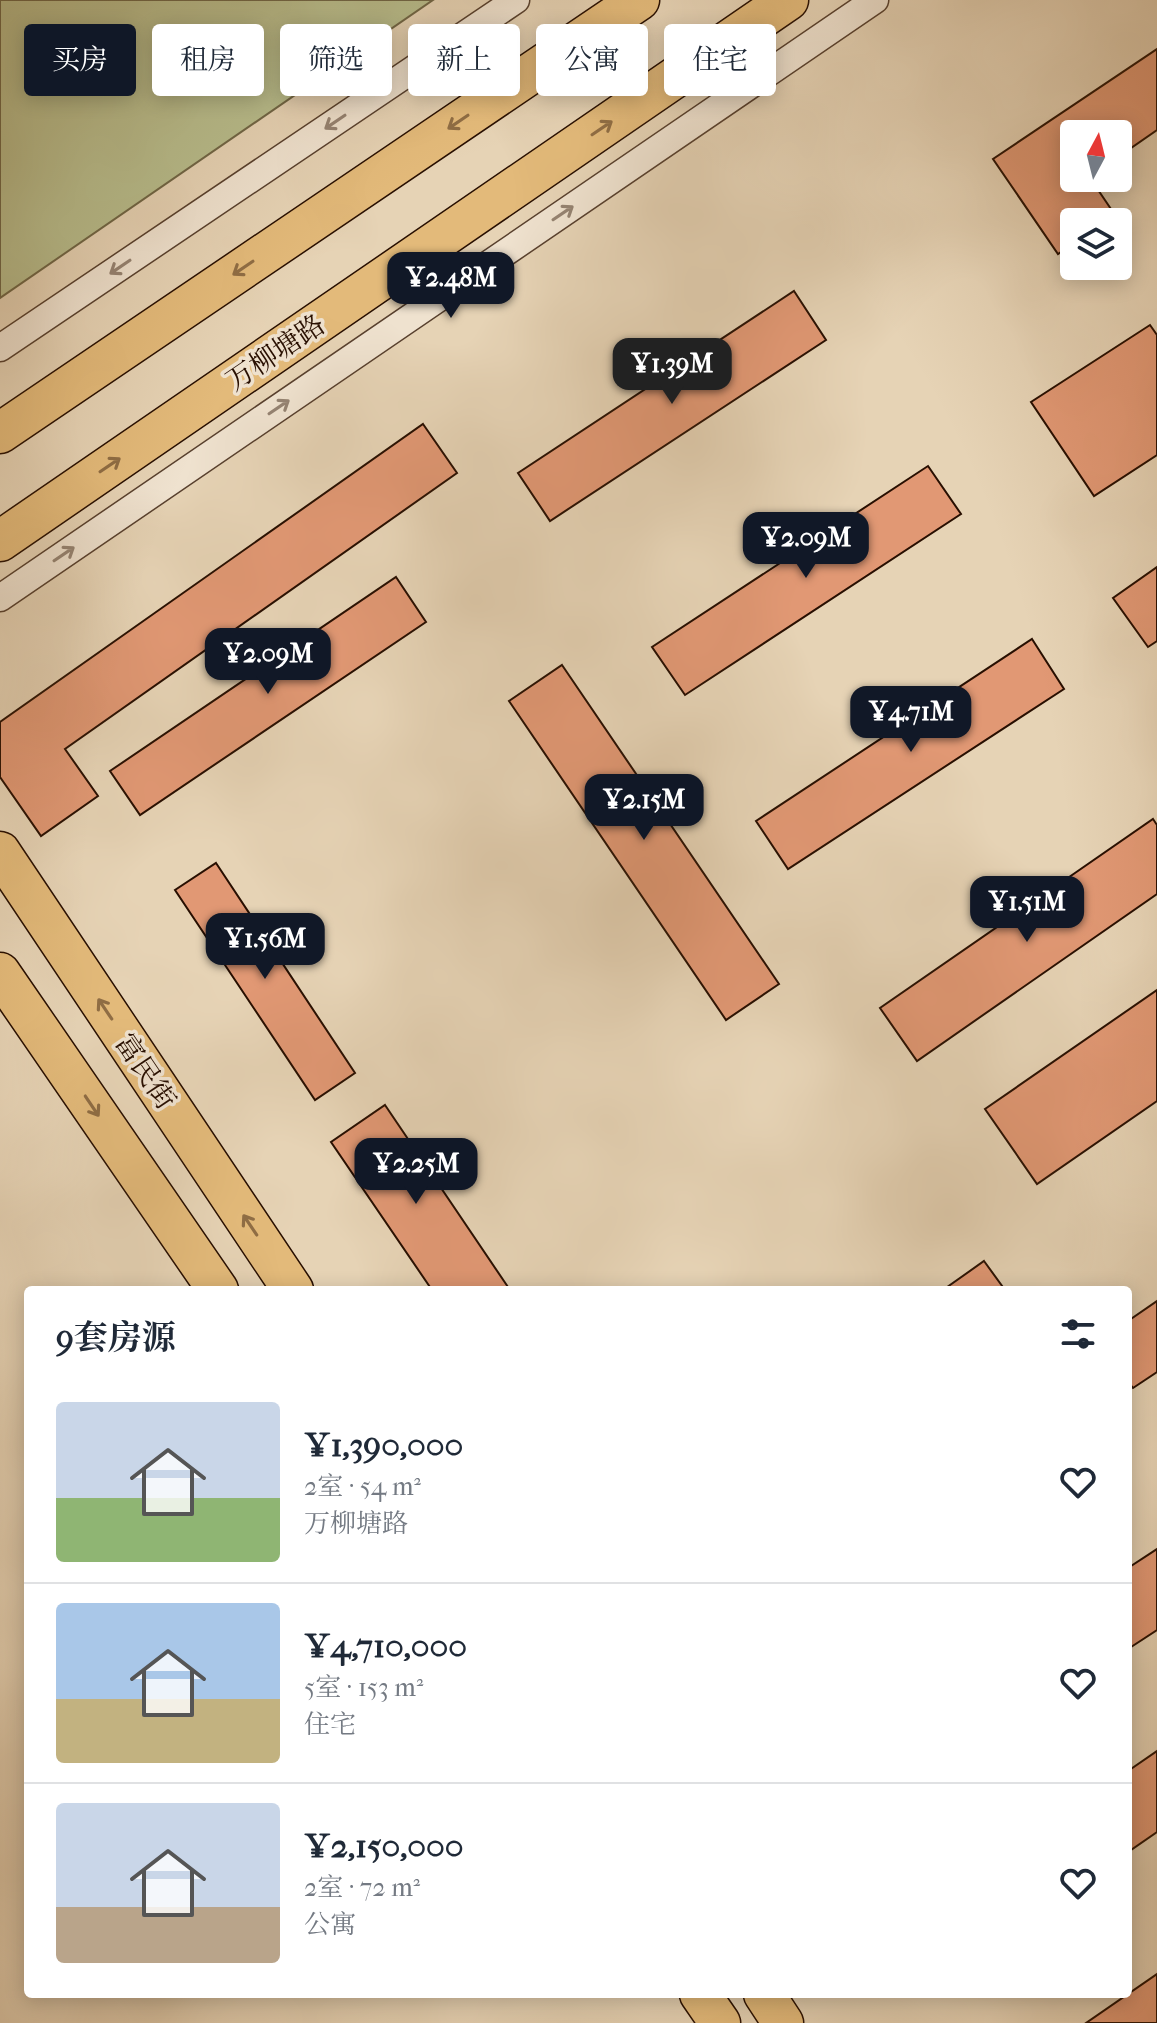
<!DOCTYPE html>
<html lang="zh">
<head>
<meta charset="utf-8">
<style>
  body { margin:0; font-family:"IM FELL French Canon","Noto Serif SC",serif; background:#f6f6f7; color:#1f2937; height:100vh; display:flex; flex-direction:column; font-size:30px; white-space:nowrap }
  * { box-sizing:border-box; margin:0 }
  p { font-size:26px; color:#747a83 }
  .icon { flex:none; width:44px; height:44px; fill:none; stroke:currentColor; stroke-width:2; stroke-linecap:round; stroke-linejoin:round }
  .map { position:relative; flex:1; overflow:hidden }
  .side { position:absolute; left:24px; top:1286px; width:1108px; height:712px; display:flex; flex-direction:column; background:#fff; border-radius:8px; box-shadow:0 4px 20px #0003 }
  .side>* { flex:none }
  .hud { position:absolute; left:24px; top:24px; width:1110px; height:72px; display:flex; gap:16px }
  .needle { width:52px; rotate:7deg }
  .fabs { position:absolute; left:1060px; top:120px; display:grid; gap:16px }
  .fabs a { display:grid; place-items:center; width:72px; height:72px; border-radius:8px; background:#fff; box-shadow:0 4px 20px #0003; font-size:40px }
  .price { position:absolute; translate:-50% -68px; padding:0 18px; border-radius:16px; background:#111827; color:#fff; font-size:26px; line-height:52px; filter:drop-shadow(0 2px 4px #0008) }
  .price::after { content:''; position:absolute; left:50%; top:48px; width:24px; height:18px; margin-left:-12px; background:inherit; clip-path:polygon(0 0,100% 0,50% 100%) }
  .price.selected { background:#222; color:#fff }
  ul { padding:0; list-style:none }
  li { display:flex; align-items:center; gap:24px; height:200px; padding:0 32px }
  li+li { border-top:2px solid #e0e1e3 }
  li span { display:grid; place-items:center; flex:none; width:224px; height:160px; border-radius:8px; color:#555 }
  li>.icon { margin-inline-start:auto }
  span .icon { width:96px; height:96px; fill:#fffc; stroke-width:1 }
  li b { font-size:34px }
  h2 { display:flex; justify-content:space-between; align-items:center; height:96px; padding:0 32px; font-size:34px }
  .chip { padding:0 28px; border-radius:8px; background:#fff; box-shadow:0 4px 20px #0003; font-size:28px; line-height:72px }
  .chip.selected { background:#111827; color:#fff }
  .map>svg:first-child { display:block }
  .green { fill:#b7bc8c; stroke:#706646; stroke-width:2 }
  .building { fill:#e19874; stroke:#280f01; stroke-width:2 }
  .lines { fill:none; stroke-linecap:round; stroke-linejoin:round }
  .street-casing { stroke:#58402e; stroke-width:29 }
  .primary-casing { stroke:#280f01; stroke-width:43 }
  .street { stroke:#efe2cf; stroke-width:26 }
  .primary { stroke:#e3ba7a; stroke-width:40 }
  .oneway { stroke:#958372 }
  .oneway2 { stroke:#8f6d44 }
  .labels { text-anchor:middle; stroke-width:7; stroke-linejoin:round; paint-order:stroke }
  .street-label { font-size:28px; fill:#280f01; stroke:#efe2cf }
</style>
</head>
<body>
<div class="map">
<svg width="1157" height="2023" viewBox="0 0 1157 2023">
  <rect width="100%" height="100%" fill="#e6d3b5"/>
  <filter id="stains"><feTurbulence type="fractalNoise" baseFrequency=".0025" numOctaves="4"/><feColorMatrix values="0 0 0 0 .2 0 0 0 0 .09 0 0 0 0 .02 0 0 0 .5 -.17"/></filter>
  <radialGradient id="worn" r=".72"><stop offset=".6" stop-color="#630" stop-opacity="0"/><stop offset="1" stop-color="#630" stop-opacity=".3"/></radialGradient>
  <path class="green" d="M0 0H433L0 298Z"/>
  <g class="building">
    <path d="M1157 49V130L1118 157V134H1074V178H1090L1115 215 1105 222H1074V243L1058 254 993 159Z"/>
    <path d="M794 291 826 340 550 521 518 473Z"/>
    <path d="M1150 325 1157 335V455L1094 496 1031 402Z"/>
    <path d="M423 424 457 473 65 749 98 796 41 836 0 777V722Z"/>
    <path d="M928 466 961 514 685 695 652 647Z"/>
    <path d="M1157 567V641L1148 647 1113 598Z"/>
    <path d="M396 577 426 622 140 815 110 771Z"/>
    <path d="M1032 639 1064 689 788 869 756 821Z"/>
    <path d="M562 665 779 984 726 1020 509 701Z"/>
    <path d="M1153 819 1157 825V894L917 1061 880 1008Z"/>
    <path d="M216 863 355 1073 315 1100 175 890Z"/>
    <path d="M1157 990V1101L1037 1184 985 1109Z"/>
    <path d="M385 1105 510 1290H432L331 1142Z"/>
    <path d="M984 1261 1005 1290H943Z"/>
    <path d="M1157 1301V1372L1133 1388 1128 1382V1321Z"/>
    <path d="M1157 1549V1630L1128 1649V1568Z"/>
    <path d="M1157 1751V1832L1128 1852V1771Z"/>
    <path d="M1157 1974V2023H1086Z"/>
  </g>
  <g class="lines">
    <defs>
      <g id="street">
        <path d="M0 348 516 0"/>
        <path d="M0 598 875 0"/>
      </g>
      <g id="primary">
        <path d="M0 433 639 0"/>
        <path d="M0 541 788 0"/>
        <path d="M0 852 293 1290"/>
        <path d="M0 973 218 1290"/>
        <path d="M700 1994 720 2023"/>
        <path d="M764 1994 783 2023"/>
      </g>
    </defs>
    <use href="#street" class="street-casing"/>
    <use href="#primary" class="primary-casing"/>
    <use href="#street" class="street"/>
    <use href="#primary" class="primary"/>
  </g>
  <defs><path id="oneway-shaft" d="M-6 0H5M1.5-3L5.5 0L1.5 3" fill="none" stroke-width="1.6" stroke-linecap="round" stroke-linejoin="round" transform="scale(2)"/></defs>
  <g class="oneway">
    <use href="#oneway-shaft" transform="translate(335 122) rotate(146)"/>
    <use href="#oneway-shaft" transform="translate(563 213) rotate(-34)"/>
    <use href="#oneway-shaft" transform="translate(120 267) rotate(146)"/>
    <use href="#oneway-shaft" transform="translate(279 407) rotate(-34)"/>
    <use href="#oneway-shaft" transform="translate(64 554) rotate(-34)"/>
  </g>
  <g class="oneway2">
    <use href="#oneway-shaft" transform="translate(458 122) rotate(146)"/>
    <use href="#oneway-shaft" transform="translate(602 128) rotate(-34)"/>
    <use href="#oneway-shaft" transform="translate(243 268) rotate(146)"/>
    <use href="#oneway-shaft" transform="translate(110 465) rotate(-34)"/>
    <use href="#oneway-shaft" transform="translate(105 1009) rotate(-124)"/>
    <use href="#oneway-shaft" transform="translate(92 1106) rotate(56)"/>
    <use href="#oneway-shaft" transform="translate(250 1225) rotate(-124)"/>
  </g>
  <g class="labels">
    <g class="street-label">
      <text transform="translate(275 352) rotate(-34)" y="10">万柳塘路</text>
      <text transform="translate(146 1071) rotate(56)" y="10">富民街</text>
    </g>
  </g>
  <rect width="100%" height="100%" filter="url(#stains)"/>
  <rect width="100%" height="100%" fill="url(#worn)"/>
</svg>
<div class="fabs">
<a><svg class="needle" viewBox="-14 -14 28 28"><path d="M0-13l5 13h-10z" fill="#e53935"/><path d="M0 13l5-13h-10z" fill="#747a83"/></svg></a>
<a><svg class="icon" aria-label="layers" viewBox="0 0 24 24"><path d="M12 4l9 5-9 5-9-5zM3 14l9 5 9-5"/></svg></a>
</div>
<b class="price" style="left:451px;top:320px">¥2.48M</b>
<b class="price selected" style="left:672px;top:406px">¥1.39M</b>
<b class="price" style="left:806px;top:580px">¥2.09M</b>
<b class="price" style="left:268px;top:696px">¥2.09M</b>
<b class="price" style="left:911px;top:754px">¥4.71M</b>
<b class="price" style="left:644px;top:842px">¥2.15M</b>
<b class="price" style="left:1027px;top:944px">¥1.51M</b>
<b class="price" style="left:265px;top:981px">¥1.56M</b>
<b class="price" style="left:416px;top:1206px">¥2.25M</b>
<div class="hud">
<a class="chip selected">买房</a>
<a class="chip">租房</a>
<a class="chip">筛选</a>
<a class="chip">新上</a>
<a class="chip">公寓</a>
<a class="chip">住宅</a>
</div>
<section class="side">
<h2>9套房源<svg class="icon" aria-label="filters" viewBox="0 0 24 24"><path d="M4 7h16M4 17h16"/><circle cx="9" cy="7" r="2"/><circle cx="15" cy="17" r="2"/></svg></h2>
<ul>
<li><span style="background:linear-gradient(#c9d6e8 60%,#8fb573 0)"><svg class="icon" aria-label="home" viewBox="0 0 24 24"><path d="M3 11l9-7 9 7M6 9v11h12V9"/></svg></span><div><b>¥1,390,000</b><p>2室 · 54 m²</p><p>万柳塘路</p></div><svg class="icon" aria-label="heart" viewBox="0 0 24 24"><path d="M12 20l-8-8c-3-5 5-10 8-4 3-6 11-1 8 4z"/></svg></li>
<li><span style="background:linear-gradient(#a9c7e8 60%,#c2b280 0)"><svg class="icon" aria-label="home" viewBox="0 0 24 24"><path d="M3 11l9-7 9 7M6 9v11h12V9"/></svg></span><div><b>¥4,710,000</b><p>5室 · 153 m²</p><p>住宅</p></div><svg class="icon" aria-label="heart" viewBox="0 0 24 24"><path d="M12 20l-8-8c-3-5 5-10 8-4 3-6 11-1 8 4z"/></svg></li>
<li><span style="background:linear-gradient(#c9d6e8 65%,#b9a48a 0)"><svg class="icon" aria-label="home" viewBox="0 0 24 24"><path d="M3 11l9-7 9 7M6 9v11h12V9"/></svg></span><div><b>¥2,150,000</b><p>2室 · 72 m²</p><p>公寓</p></div><svg class="icon" aria-label="heart" viewBox="0 0 24 24"><path d="M12 20l-8-8c-3-5 5-10 8-4 3-6 11-1 8 4z"/></svg></li>
</ul>
</section>
</div>
</body>
</html>
